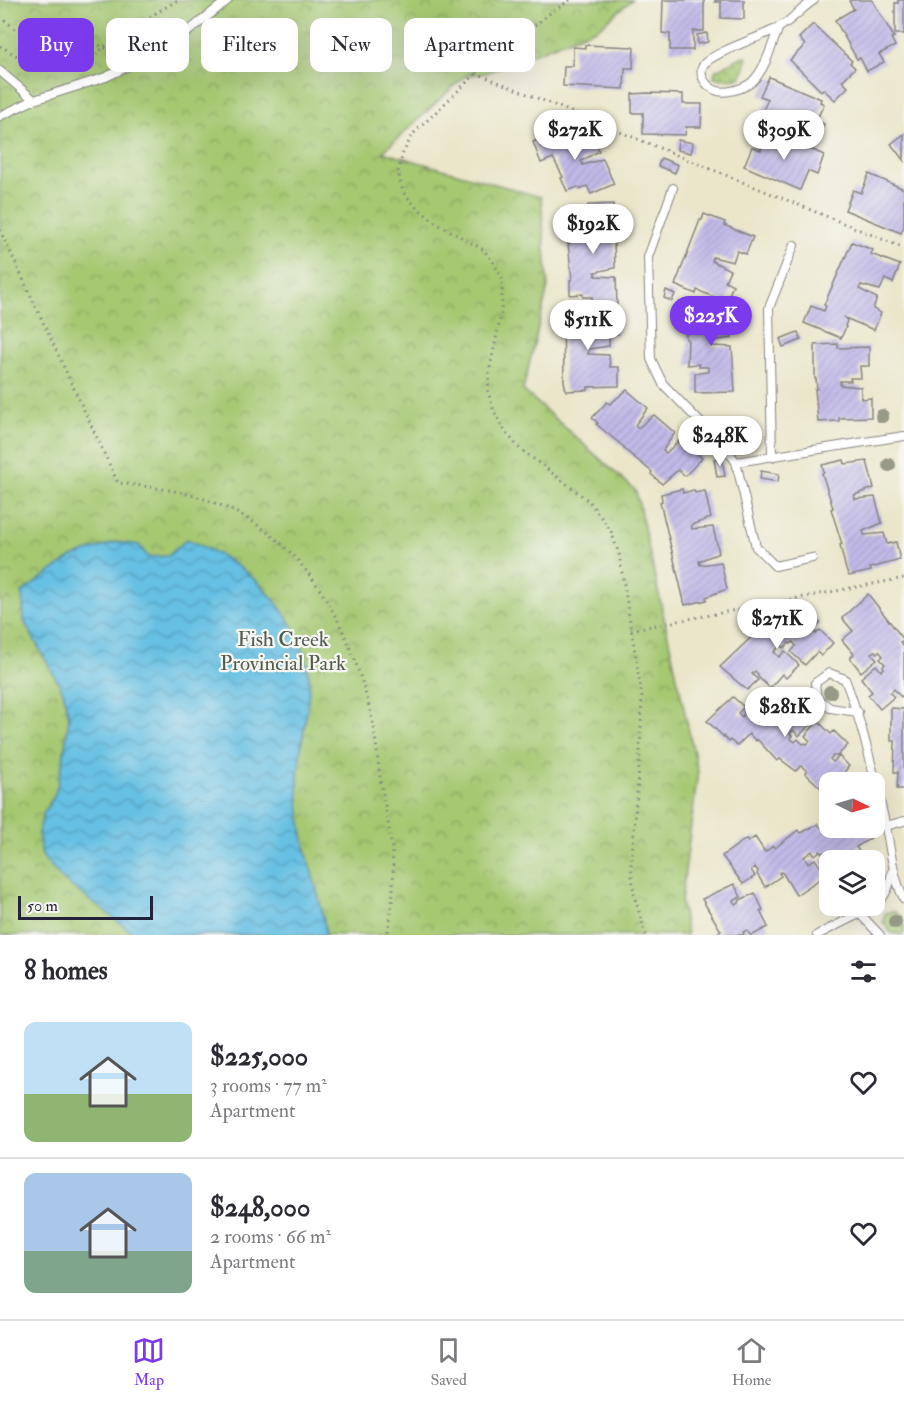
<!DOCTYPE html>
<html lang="en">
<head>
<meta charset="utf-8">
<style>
  body { margin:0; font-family:"IM FELL Double Pica",serif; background:#f7f7f7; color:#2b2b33; height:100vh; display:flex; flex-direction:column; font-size:22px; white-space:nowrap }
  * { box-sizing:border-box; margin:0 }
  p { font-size:20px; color:#7c7c81 }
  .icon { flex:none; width:33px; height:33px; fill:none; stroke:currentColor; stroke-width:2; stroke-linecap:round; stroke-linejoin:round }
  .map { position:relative; height:935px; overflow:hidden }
  .side { display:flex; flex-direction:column; background:#fff; flex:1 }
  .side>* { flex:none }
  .hud { position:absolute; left:18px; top:18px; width:600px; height:54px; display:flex; gap:12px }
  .needle { width:39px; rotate:95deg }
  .buttons { position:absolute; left:819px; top:772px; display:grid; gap:12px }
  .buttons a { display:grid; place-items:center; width:66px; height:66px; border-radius:12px; background:#fff; box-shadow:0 6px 24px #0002; font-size:30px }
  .scale { position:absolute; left:18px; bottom:15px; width:135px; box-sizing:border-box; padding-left:6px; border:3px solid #22223b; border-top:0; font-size:16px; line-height:21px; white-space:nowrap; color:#22223b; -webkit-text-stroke:4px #f6f6f2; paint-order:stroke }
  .price { position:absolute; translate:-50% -51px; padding:0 14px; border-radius:21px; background:#fff; color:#222; font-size:20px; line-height:39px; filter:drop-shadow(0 2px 3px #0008) }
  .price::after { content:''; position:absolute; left:50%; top:36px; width:18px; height:14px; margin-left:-9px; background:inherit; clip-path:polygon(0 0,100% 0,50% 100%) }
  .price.on { background:#7c3aed; color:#fff }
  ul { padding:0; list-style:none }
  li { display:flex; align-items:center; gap:18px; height:150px; padding:0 24px }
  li+li { border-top:2px solid #e1e1e2 }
  li span { display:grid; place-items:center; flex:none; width:168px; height:120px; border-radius:12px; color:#555 }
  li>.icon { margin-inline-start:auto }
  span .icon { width:72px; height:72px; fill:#fffc; stroke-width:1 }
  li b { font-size:26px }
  h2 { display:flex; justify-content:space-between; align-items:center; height:72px; padding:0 24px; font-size:26px }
  .tag { padding:0 21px; border-radius:12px; background:#fff; box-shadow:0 6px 24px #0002; font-size:21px; line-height:54px }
  .tag.on { background:#7c3aed; color:#fff }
  .menu { display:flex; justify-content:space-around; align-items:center; height:84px; border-top:2px solid #e1e1e2; background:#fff; font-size:16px; color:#7c7c81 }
  .menu a { display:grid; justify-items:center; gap:3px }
  .menu .on { color:#7c3aed }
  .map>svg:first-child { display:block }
  .grass { fill:url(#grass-dots); stroke:#647556; stroke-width:1.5 }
  .park { fill:url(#park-crowns); stroke:#647556; stroke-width:1.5 }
  .water { fill:url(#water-waves); stroke:#44718f; stroke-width:1.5 }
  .building { fill:url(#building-hatch) }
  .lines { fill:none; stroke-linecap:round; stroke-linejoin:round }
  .lane-casing { stroke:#868482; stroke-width:10 }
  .path { stroke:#868482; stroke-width:3; stroke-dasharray:1.5 4.5; stroke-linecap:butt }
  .lane { stroke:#fff; stroke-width:8 }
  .tree { fill:#969a86 }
  .labels { text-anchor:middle; stroke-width:4.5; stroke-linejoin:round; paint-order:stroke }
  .park-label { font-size:21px; fill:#505c4e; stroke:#f6f6f2 }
</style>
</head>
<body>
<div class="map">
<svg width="904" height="935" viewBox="0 0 904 935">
  <defs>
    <pattern id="grass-dots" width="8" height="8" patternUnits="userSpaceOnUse" patternTransform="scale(1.5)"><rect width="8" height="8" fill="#a5c871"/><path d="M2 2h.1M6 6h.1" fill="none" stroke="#86a25e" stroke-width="1.8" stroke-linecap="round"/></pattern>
    <pattern id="park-crowns" width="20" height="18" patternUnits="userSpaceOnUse" patternTransform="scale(1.5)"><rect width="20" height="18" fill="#a5c871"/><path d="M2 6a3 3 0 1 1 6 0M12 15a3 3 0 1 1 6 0" fill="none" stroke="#86a25e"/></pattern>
    <pattern id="water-waves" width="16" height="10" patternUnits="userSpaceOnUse" patternTransform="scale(1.5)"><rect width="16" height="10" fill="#66c0e3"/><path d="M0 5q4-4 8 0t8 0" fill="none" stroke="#549cb9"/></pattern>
    <pattern id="building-hatch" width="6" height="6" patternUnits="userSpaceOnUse" patternTransform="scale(1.5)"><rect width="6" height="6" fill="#c2bae8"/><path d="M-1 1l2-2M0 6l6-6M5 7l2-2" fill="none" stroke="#a6a0c8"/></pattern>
  </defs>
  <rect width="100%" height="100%" fill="#f6f6f2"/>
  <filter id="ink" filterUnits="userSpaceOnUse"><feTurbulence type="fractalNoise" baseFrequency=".0167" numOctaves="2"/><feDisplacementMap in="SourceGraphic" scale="12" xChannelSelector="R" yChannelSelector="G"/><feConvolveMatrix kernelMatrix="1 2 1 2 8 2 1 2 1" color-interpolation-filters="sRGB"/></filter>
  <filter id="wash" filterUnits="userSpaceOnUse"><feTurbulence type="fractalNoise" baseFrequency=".008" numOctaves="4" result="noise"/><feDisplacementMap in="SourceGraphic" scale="24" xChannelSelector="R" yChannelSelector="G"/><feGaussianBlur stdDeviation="1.35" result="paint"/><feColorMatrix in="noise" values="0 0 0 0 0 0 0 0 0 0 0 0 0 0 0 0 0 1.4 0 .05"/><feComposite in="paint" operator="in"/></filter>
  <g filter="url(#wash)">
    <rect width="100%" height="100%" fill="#ebe6ca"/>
    <g class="grass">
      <path d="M743 56 747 58 745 68 740 78 722 79 714 77 715 71Z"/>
      <path d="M892 911C904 915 904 921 904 933L902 935 891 933 883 922 885 913Z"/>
    </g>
    <path class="park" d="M0 0H632L598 28 486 73 465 76 383 152 541 197 548 287 523 390 636 491 698 772 681 902 687 935H0Z"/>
    <path class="water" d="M187 539C203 547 221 554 236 565 273 590 310 639 309 686 308 719 297 753 298 787 299 807 302 835 307 855 314 882 323 907 326 935H136L62 879 42 856 38 833 44 812 55 795 63 761 69 717 63 691 24 621 22 592 72 557 116 542 139 545 148 557 168 556Z"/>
    <g id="blocks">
      <g class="building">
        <path d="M663 0H704V31H693V50H670V34L662 33Z"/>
        <path d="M715 0H744V19L721 18V2H715Z"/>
        <path d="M852 0H872L894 37 891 38 895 46 879 54 884 62 867 71 860 58 857 59 835 20 854 9 849 1Z"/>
        <path d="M898 0H904V34H895V3H898Z"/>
        <path d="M813 24 852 61 850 63 855 68 842 81 848 87 835 100 823 89 821 91 790 60 805 45 799 38Z"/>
        <path d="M707 33 708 42 698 44 697 35Z"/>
        <path d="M585 45 634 47 633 68H625L624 89 563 86 564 66H573V47L585 48Z"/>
        <path d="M769 77 821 99 820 102 824 104 816 121 824 124 816 142 801 135 800 137 759 119 768 99 760 96Z"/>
        <path d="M647 93 683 94V104H702L701 127H686L685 135 643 134V113H632V94Z"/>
        <path d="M577 130 582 141 593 136 599 151 581 161 583 165 603 159 614 184 591 194 587 186 580 189 578 187 567 191 561 178 563 177 553 158 541 163 533 142 554 133 555 137Z"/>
        <path d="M769 131 824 155 817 175 808 171 800 190 744 166 752 147 761 150Z"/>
        <path d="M904 134V161L891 144Z"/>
        <path d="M678 140 693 143 691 153 677 150Z"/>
        <path d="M661 158 678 165 675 173 658 166Z"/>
        <path d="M869 174 904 189V226L901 233 845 210 853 190 861 193Z"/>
        <path d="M613 204 614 232 594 235V239L614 241 615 268 595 272 596 276 616 277 617 305 592 306V297H583V294L570 295V280H572L568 243H570L567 218 589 215 588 205Z"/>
        <path d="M704 214 725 222 724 225 753 237 746 254 737 251 733 262 713 257 712 261 730 270 725 281 733 285 726 302 697 290 696 294 675 285 700 220H702Z"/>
        <path d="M852 242 873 250 871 254 900 265 893 283 885 279 880 290 861 285 859 289 877 298 873 309 881 313 874 330 845 318 847 321 845 326 846 327 841 338 804 323 811 306 824 311 826 306 824 305Z"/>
        <path d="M666 290 675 294 672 301 664 298Z"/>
        <path d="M709 305V308H740L741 326H731L732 338 712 341V346L732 347 735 392 695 393V373L708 372V367H699V364L687 365 688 339H686L685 313 686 306Z"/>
        <path d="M563 313H586V316L617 315 618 334H609V346L589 349 588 354 609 355 610 367H619V386L588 387V390L566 391 564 381Z"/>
        <path d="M798 332 801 340 783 347 780 339Z"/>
        <path d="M838 344V348L869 347V366H860L861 378H850L851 381H840V385L861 387V399L871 398V417L839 418V421L818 422 815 389H817L816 379H815V345Z"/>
        <path d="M627 390 648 408 635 425 638 428 654 415 675 433 663 450 666 453 681 439 702 458 685 476 678 470 662 484 651 474 652 472 624 449 625 448 596 424 598 423 592 418 607 402 610 404Z"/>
        <path d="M722 458 725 476 717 477 714 459Z"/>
        <path d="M844 460 845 464 867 461 874 488 854 495 855 499 875 497 882 523 863 531 864 535 884 533 887 544 896 542 900 560 870 568 871 571 849 576 846 570 840 545 842 544 831 509 833 508 822 473 824 472 822 465Z"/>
        <path d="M761 471 779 474 778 482 760 479Z"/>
        <path d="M682 489 683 493 694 490 695 493 705 491 711 518 691 525 692 529 713 527 719 553 699 561 700 565 721 562 727 589 706 597 707 600 685 605 660 502 662 501 661 494Z"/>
        <path d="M868 594 904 640 900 642 904 647V694L901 697 894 689 890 693 894 697 880 709 868 695 872 692 861 678 876 665 881 671 884 668 883 666 885 664 880 659 883 656 879 651 877 653 875 651 871 653 877 659 861 672 850 658 854 654 842 640 853 631 842 618Z"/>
        <path d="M800 604 820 623 813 630 816 634 820 630 833 643 821 656 817 652 805 665 791 652 796 646 793 642 791 644 789 643 784 648 781 645 774 652 779 657 785 651 799 665 786 678 782 674 770 688 758 677V674L755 671 752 674 758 680 747 690 720 667 762 627 765 630 780 617 784 621Z"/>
        <path d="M733 697 744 707 738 713 742 717 744 714V710L755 699 769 712 767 715 771 720 773 718 775 720 779 716 773 711 787 697 813 722 799 736 793 730 790 734 792 736 790 738 795 742 798 739 803 744 805 743 807 744 810 741 805 736 818 721 831 734 834 731 848 745 837 756H833L830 759 833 762 839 756 849 766 836 783H830V790L826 793 805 773 807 771 801 766 796 771 780 759 777 761 757 739 756 741 749 734 737 746 730 740 729 742 707 721Z"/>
        <path d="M891 708 904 709V789H897L898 772H894L895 741H891Z"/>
        <path d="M818 824 823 830 830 825V828H864L871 838 856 847 864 859 861 861H830V873L821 860 827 856 824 852 822 853 820 851 815 855 812 851 804 857 808 863 815 859 826 875 796 895 782 872 779 873 781 876 765 887 757 874 758 871 755 867 751 870 755 876 743 884 722 856 746 839 748 842 755 837 765 852 773 846 775 848 798 830 801 833Z"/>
        <path d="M734 884 741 897 733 901 736 905 739 903 740 900 755 893 763 910 760 911 768 927 753 935H750L747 930 743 932 744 934 742 935H714L721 931 702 899Z"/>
      </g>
    </g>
  </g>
  <g filter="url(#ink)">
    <use href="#blocks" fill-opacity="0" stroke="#868482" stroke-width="1.5"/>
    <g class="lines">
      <defs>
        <g id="lane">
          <path d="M779 27C772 44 766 68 753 81 746 88 725 95 715 90 706 86 697 74 704 64 714 52 761 37 778 28 791 21 802 8 814 0"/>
          <path d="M0 71 34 100"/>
          <path d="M0 116 34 100 106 77 135 63 185 34 228 0"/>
          <path d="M673 188 648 257 651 359 663 384 728 451 736 462 904 436"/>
          <path d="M772 457 769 308 794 245"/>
          <path d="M736 462 756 547 775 566 812 558"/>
          <path d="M858 712 830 708 817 698 815 683 829 673 845 679C863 726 874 774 885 823 891 849 892 875 904 899"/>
          <path d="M886 826 904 821"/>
          <path d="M860 914 880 935"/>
          <path d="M817 935C827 930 837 925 847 920 872 908 888 903 892 872"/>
        </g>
      </defs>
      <use href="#lane" class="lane-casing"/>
      <g class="path">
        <path d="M570 0 549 14 488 62 413 134 403 153 398 172 403 192 417 208 438 224 484 250 493 262 503 280 501 314 489 373 488 391 494 411 505 431 518 447 589 501 611 531 619 554 642 695 640 754 631 867 634 895 646 935"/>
        <path d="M0 16C15 29 30 42 51 40 59 39 67 37 75 37 90 39 106 49 119 55"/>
        <path d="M0 46 19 57 29 60 83 62 92 59 112 39 178 0"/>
        <path d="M476 73 904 248"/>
        <path d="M0 230 118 483C144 486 170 489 194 496 299 525 347 617 371 714 376 735 377 756 380 777 385 807 392 837 393 867 394 889 392 913 387 935"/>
        <path d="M631 630 904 578"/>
      </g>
      <use href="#lane" class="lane"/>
    </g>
    <g class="tree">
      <circle cx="882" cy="416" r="7"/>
      <circle cx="889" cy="465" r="7"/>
      <circle cx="830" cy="692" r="7"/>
      <circle cx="895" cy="922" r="7"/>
    </g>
  </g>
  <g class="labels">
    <g class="park-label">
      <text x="283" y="646">Fish Creek<tspan x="283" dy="24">Provincial Park</tspan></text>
    </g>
  </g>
</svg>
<div class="buttons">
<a><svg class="needle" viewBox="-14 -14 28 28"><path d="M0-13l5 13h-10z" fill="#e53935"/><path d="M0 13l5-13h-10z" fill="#7c7c81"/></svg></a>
<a><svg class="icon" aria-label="layers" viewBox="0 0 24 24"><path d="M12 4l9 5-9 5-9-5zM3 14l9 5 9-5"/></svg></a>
</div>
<div class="scale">50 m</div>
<b class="price" style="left:575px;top:161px">$272K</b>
<b class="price" style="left:784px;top:161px">$309K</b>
<b class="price" style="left:593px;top:255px">$192K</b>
<b class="price on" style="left:711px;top:347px">$225K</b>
<b class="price" style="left:588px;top:351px">$511K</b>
<b class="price" style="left:720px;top:467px">$248K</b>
<b class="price" style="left:777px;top:650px">$271K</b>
<b class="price" style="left:785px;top:738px">$281K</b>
<div class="hud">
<a class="tag on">Buy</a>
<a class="tag">Rent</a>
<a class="tag">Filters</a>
<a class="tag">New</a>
<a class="tag">Apartment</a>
</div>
</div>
<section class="side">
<h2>8 homes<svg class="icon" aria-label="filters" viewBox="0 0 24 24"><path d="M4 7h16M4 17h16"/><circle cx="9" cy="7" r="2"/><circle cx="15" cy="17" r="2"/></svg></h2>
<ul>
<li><span style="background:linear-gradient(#bfe0f5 60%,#8fb573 0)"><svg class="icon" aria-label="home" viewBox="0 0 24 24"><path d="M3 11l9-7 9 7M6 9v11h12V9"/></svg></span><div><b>$225,000</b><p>3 rooms · 77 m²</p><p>Apartment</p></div><svg class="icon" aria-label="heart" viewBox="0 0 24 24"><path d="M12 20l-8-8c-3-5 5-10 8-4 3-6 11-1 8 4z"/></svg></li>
<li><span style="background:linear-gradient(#a9c7e8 65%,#7fa58c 0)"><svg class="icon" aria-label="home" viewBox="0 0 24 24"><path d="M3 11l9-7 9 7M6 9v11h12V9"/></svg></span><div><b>$248,000</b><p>2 rooms · 66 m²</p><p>Apartment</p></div><svg class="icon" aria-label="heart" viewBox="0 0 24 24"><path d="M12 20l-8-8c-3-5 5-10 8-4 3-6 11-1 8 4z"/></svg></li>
</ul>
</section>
<nav class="menu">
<a class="on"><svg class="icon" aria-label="map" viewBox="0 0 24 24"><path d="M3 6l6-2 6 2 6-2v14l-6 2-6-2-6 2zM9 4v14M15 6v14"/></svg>Map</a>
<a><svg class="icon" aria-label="saved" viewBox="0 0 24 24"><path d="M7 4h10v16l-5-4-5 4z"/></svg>Saved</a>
<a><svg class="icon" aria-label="home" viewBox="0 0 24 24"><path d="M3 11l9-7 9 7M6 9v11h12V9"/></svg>Home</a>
</nav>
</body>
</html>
